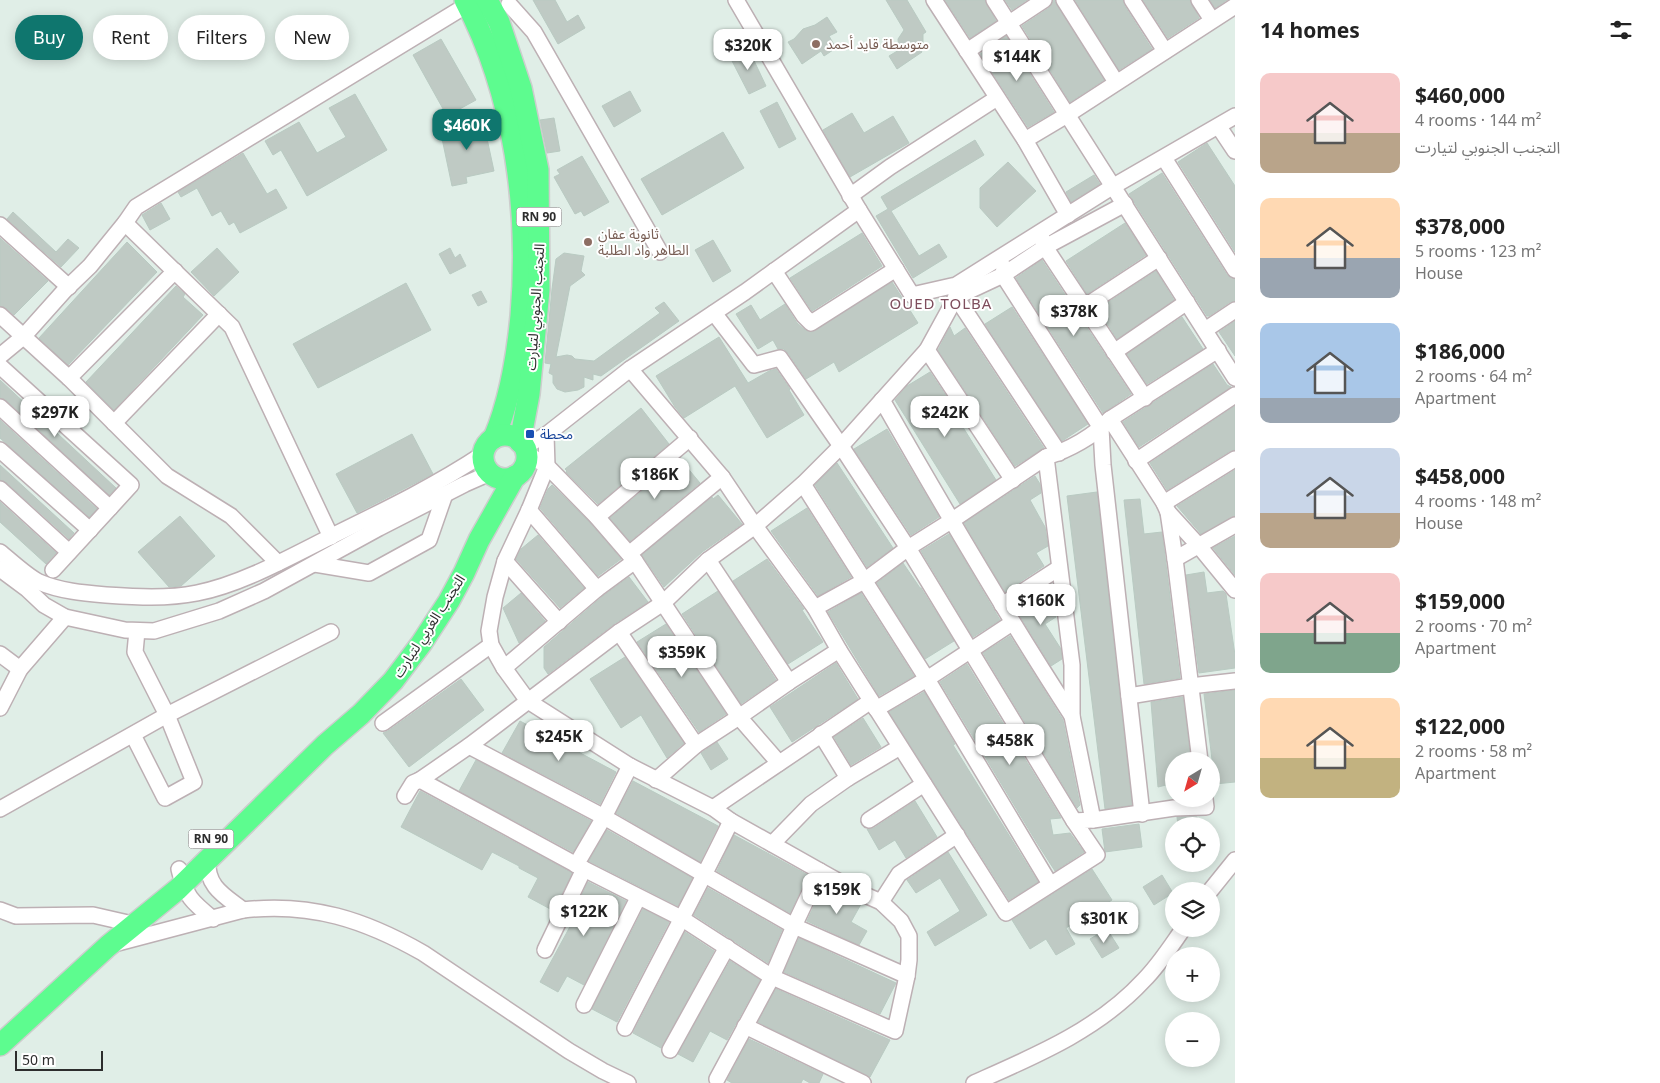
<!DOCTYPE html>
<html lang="en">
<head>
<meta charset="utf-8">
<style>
  body { margin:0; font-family:"Noto Sans","Noto Sans Arabic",sans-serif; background:#f2f2f2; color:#222; height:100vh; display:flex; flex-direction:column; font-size:19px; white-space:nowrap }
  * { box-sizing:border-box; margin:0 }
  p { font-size:16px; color:#767676 }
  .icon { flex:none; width:28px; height:28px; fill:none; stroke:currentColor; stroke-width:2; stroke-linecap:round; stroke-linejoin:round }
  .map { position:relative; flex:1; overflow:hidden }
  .details { display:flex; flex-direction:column; background:#fff; width:425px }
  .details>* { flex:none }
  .hud { position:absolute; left:15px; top:15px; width:475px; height:45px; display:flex; gap:10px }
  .needle { width:32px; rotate:217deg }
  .buttons { position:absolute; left:1165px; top:752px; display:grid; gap:10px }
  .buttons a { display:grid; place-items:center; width:55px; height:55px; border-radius:50%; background:#fff; box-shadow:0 2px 12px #0003; font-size:25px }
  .scale { position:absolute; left:15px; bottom:12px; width:88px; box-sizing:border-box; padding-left:5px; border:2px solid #2d2d2d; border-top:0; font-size:14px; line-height:18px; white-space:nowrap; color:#2d2d2d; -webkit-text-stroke:4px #fff; paint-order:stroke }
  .price { position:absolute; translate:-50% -42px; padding:0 11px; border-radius:10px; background:#fff; color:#222; font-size:16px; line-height:32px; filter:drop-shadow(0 1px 2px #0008) }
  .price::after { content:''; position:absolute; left:50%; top:30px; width:15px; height:11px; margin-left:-8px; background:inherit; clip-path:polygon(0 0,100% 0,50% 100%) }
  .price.current { background:#0f766e; color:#fff }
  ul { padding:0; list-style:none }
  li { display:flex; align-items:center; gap:15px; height:125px; padding:0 25px }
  li span { display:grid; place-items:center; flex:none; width:140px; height:100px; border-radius:10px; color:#555 }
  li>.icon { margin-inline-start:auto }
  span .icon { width:60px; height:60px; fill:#fffc; stroke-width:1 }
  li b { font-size:21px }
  h2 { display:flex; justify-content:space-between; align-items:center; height:60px; padding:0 25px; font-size:21px }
  .chip { padding:0 18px; border-radius:22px; background:#fff; box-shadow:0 2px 12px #0003; font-size:18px; line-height:45px }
  .chip.current { background:#0f766e; color:#fff }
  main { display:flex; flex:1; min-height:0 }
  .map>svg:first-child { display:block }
  .building { fill:#bfcac4; stroke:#b9cac2 }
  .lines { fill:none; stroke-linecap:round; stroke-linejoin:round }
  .minor-casing { stroke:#bdb0b4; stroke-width:18 }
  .highway-casing { stroke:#cdcdcd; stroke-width:24 }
  .minor { stroke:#fff; stroke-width:15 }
  .highway { stroke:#5dfc8f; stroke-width:21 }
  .education-dot { fill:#8d6e63; stroke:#fff; stroke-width:2 }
  .transit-dot { fill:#1a4fb4; stroke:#fff; stroke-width:2 }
  .labels { text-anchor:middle; stroke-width:4; stroke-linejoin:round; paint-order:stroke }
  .shield { fill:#fff; stroke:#6c6c6c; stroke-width:1 }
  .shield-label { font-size:12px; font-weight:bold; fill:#2d2d2d }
  .education-label { font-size:14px; fill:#785e54; stroke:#fff; text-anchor:start }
  .street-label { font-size:14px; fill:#2d2d2d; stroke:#fff }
  .transit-label { font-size:14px; fill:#164399; stroke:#fff; text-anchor:start }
  .neighbourhood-label { font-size:15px; letter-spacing:1px; fill:#7e4d5c; stroke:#fff }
</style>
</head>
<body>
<main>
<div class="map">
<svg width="1235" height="1083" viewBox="0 0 1235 1083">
  <rect width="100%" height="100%" fill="#e0eee7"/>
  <g class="building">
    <path d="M533 0H555L567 22 578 15 585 28 558 44Z"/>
    <path d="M886 0H907L926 32 923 34V44L920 49 922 52 897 69 889 56 899 50 898 39 904 30Z"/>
    <path d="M945 0H985L996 21 970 38Z"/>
    <path d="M1005 0H1027L1012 10Z"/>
    <path d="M1054 0 1104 80 1070 102 1022 26 1049 8Z"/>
    <path d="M1075 0H1123L1124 5 1152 49 1119 70Z"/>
    <path d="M1143 0H1190L1199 18 1168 38Z"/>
    <path d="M1210 0H1227L1215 8Z"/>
    <path d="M827 17 837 32 829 36 836 48 824 56 821 51 802 64 788 42 794 39 803 29 815 25Z"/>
    <path d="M1006 36 1054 112 1028 127 980 54Z"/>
    <path d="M441 39 476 100 447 116 413 55Z"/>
    <path d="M748 48 766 86 749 94 730 57Z"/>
    <path d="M630 91 641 111 614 127 602 106Z"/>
    <path d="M355 94 387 150 307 196 281 150 273 155 265 141 299 122 317 153 346 137 329 108Z"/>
    <path d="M777 102 796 139 779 148 760 111Z"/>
    <path d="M852 113 864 133 893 116 909 143 850 177 823 130Z"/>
    <path d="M554 118 560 151 547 153 540 120Z"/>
    <path d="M483 120 494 171 466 177 467 183 452 186 440 129Z"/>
    <path d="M723 132 744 168 662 215 641 179Z"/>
    <path d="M975 140 984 155 891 211 919 256 939 244 947 257 913 278 876 216 888 209 881 197Z"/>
    <path d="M1207 143 1235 186V252L1178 162Z"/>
    <path d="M243 153 267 194 276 189 287 208 240 233 234 222 229 225 221 211 212 216 197 188 181 197 178 192Z"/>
    <path d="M582 156 609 202 584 216 581 211 575 214 554 177 560 174 557 170Z"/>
    <path d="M1008 162 1036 191 997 227 980 208V188Z"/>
    <path d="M1162 173 1227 275 1235 279V301L1230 302 1209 316H1207L1129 194Z"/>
    <path d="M1094 175 1100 184 1071 202 1066 192Z"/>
    <path d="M161 203 170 219 150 230 142 215Z"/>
    <path d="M13 212 56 252 68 239 79 248 61 267 7 219Z"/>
    <path d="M1125 223 1146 255 1087 294 1066 261Z"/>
    <path d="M862 233 882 266 812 311 790 278Z"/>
    <path d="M0 238 48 281 14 315 6 308 0 306Z"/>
    <path d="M713 240 731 271 713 282 695 250Z"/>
    <path d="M127 242 157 272 68 365 39 338Z"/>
    <path d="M217 248 239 272 214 296 191 272Z"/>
    <path d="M450 248 455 258 460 254 466 266 450 274 439 254Z"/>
    <path d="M564 253 584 256 581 271 585 275 570 286 556 357 567 355 572 356 575 359 594 361 660 313 655 308 664 302 679 321 601 376 593 374V380L584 377V387L578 390 565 392 557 389 553 383V375L549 373 551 364 545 363 552 289 556 259Z"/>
    <path d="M1042 260 1131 394 1103 413 1016 278Z"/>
    <path d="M1156 271 1174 300 1117 339 1098 309Z"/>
    <path d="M892 282 918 323 839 372 834 362 806 379 788 353 784 349H778L773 340 758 349 736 314 751 305 760 320 785 304 797 323 805 330 812 332Z"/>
    <path d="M406 283 431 330 318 388 293 344Z"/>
    <path d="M176 286 185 294 183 297 203 315 114 410 86 382Z"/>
    <path d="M481 291 487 302 478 306 472 295Z"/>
    <path d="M1012 307 1088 424 1062 441 985 324Z"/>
    <path d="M1182 317 1203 349 1147 384 1127 354Z"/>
    <path d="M1235 321V356L1219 332Z"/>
    <path d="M950 327 954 336 965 328 1044 448 1015 466 938 350Z"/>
    <path d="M719 337 748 383 769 371 776 369 790 389 789 390 804 415 767 438 735 386 684 418 675 407 656 376Z"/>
    <path d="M1213 364 1227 385 1231 387 1139 447 1123 422Z"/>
    <path d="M930 372 957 412 954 413 996 480 960 504 895 400 907 386Z"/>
    <path d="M0 380 116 488 109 495 6 400 0 398Z"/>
    <path d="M1235 406V450L1230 451 1167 490 1150 463Z"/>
    <path d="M641 408 669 444 598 504 566 472 567 471 565 469Z"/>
    <path d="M0 420 97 509 89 517 0 438Z"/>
    <path d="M887 429 939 517 911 535 854 449Z"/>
    <path d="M412 434 433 474 357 513 336 474Z"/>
    <path d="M680 459 700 483 630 541 610 518Z"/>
    <path d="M837 463 893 548 867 567 815 485Z"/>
    <path d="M0 465 74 533 69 539 6 482 0 480Z"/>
    <path d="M1235 470V516L1201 534 1177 506Z"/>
    <path d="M1035 476 1040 484 1041 493 1030 500 1045 527 1048 546 1036 553 1044 566 1005 592 964 523Z"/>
    <path d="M552 485 590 523 621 559 598 576 540 508 548 489Z"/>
    <path d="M1097 492 1132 805 1105 809 1067 496Z"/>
    <path d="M718 495 742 524 702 552 664 587 642 555 712 497 713 499Z"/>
    <path d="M1140 499 1144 534 1162 532 1180 678 1144 684 1124 500Z"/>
    <path d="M0 502 56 553 46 564 0 522Z"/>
    <path d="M807 508 851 577 818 596 771 531Z"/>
    <path d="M180 516 215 556 181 586 169 587 138 552Z"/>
    <path d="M949 534 1000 620 973 637 921 551Z"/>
    <path d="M538 535 584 588 560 608 516 559 521 549Z"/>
    <path d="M1235 536V575L1213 548Z"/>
    <path d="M767 559 804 609 802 610 823 642 788 664 733 581Z"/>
    <path d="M903 563 920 588H921L954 641 925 659 877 583Z"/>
    <path d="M1204 572 1207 593 1223 591 1226 594 1235 655V668L1199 673 1186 575Z"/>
    <path d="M629 577 648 602 614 624 548 674 544 668V647L603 596Z"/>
    <path d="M718 591 776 680 741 704 682 614Z"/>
    <path d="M1040 591 1056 617 1045 624 1061 649 1062 659 1051 666 1015 608Z"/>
    <path d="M521 593 545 621 519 643 503 608Z"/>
    <path d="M861 593 914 676 879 696 828 612Z"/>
    <path d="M666 624 726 714 699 732 637 642Z"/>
    <path d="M1010 636 1063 720 1080 805 1077 808 983 653Z"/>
    <path d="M625 657 684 743 667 758 641 715 621 728 590 679Z"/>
    <path d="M836 663 858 699 792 742 770 707Z"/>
    <path d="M967 664 1061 818 1050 819 1053 835 1070 833 1084 852 1055 871 1037 843 940 682Z"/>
    <path d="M461 679 484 710 409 767 383 733 388 731Z"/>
    <path d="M1235 690V782L1215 784 1204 694Z"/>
    <path d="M924 692 955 744 953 745 1038 882 1009 900 889 712Z"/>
    <path d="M1183 697 1191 761H1174V783L1158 787 1151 702Z"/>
    <path d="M863 718 881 747 851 765 834 737Z"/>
    <path d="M520 721 616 772 600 804 502 753Z"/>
    <path d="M717 742 728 759 711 770 701 753Z"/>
    <path d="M476 760 591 821 573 852 459 791Z"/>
    <path d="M633 781 718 826 700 862 616 813Z"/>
    <path d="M420 791 572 873 554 911 528 897 538 878 519 868V866L492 852 482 870 401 827Z"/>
    <path d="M915 801 937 837 906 858 895 840 879 850 867 829 874 828Z"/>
    <path d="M1177 817H1197L1198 826H1178Z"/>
    <path d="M1139 824 1142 847 1105 852 1102 829Z"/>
    <path d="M607 830 692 878 678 906 589 861Z"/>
    <path d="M734 835 808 875 790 913 717 871Z"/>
    <path d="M948 852 987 915 935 946 927 932 960 911 940 878 916 893 907 880Z"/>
    <path d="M1092 869 1112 900 1066 928 1075 944 1056 955 1046 939 1030 949 1012 920Z"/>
    <path d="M1162 875 1173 893 1154 905 1143 887Z"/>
    <path d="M588 882 626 901 584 985 567 976 558 992 540 982 573 921 570 920Z"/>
    <path d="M824 884 861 904 851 922 867 931 859 945 807 921Z"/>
    <path d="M708 888 782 930 768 963 694 915Z"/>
    <path d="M643 909 669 922 617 1022 592 1009Z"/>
    <path d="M1107 929 1119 948 1102 958 1090 939Z"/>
    <path d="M685 932 714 951 661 1048 633 1033Z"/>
    <path d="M799 938 896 983 880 1014 784 972Z"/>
    <path d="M730 961 760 980 727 1040 710 1031 693 1062 678 1054Z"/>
    <path d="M776 989 890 1040 870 1077 758 1022Z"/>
    <path d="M749 1039 823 1074 819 1083H810L803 1079 801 1083H732L727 1080Z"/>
  </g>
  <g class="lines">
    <defs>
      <g id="minor">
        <path d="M736 0 859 210"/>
        <path d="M934 0 1025 140 1068 215"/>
        <path d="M994 0 1235 378"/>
        <path d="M1064 0 1116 82"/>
        <path d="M1132 0 1165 51"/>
        <path d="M1199 0 1212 20"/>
        <path d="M509 4 534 32 660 252"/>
        <path d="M967 51 1044 0"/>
        <path d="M1219 127 1235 151"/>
        <path d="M1025 140 1067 115 1235 6"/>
        <path d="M1164 158 1235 270"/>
        <path d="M850 196 890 167 997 98"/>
        <path d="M125 223 232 327 331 537"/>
        <path d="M0 225 69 287"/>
        <path d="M1042 238 1045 247 1145 398"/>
        <path d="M1004 267 1003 275 1101 428 1103 465 1142 814"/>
        <path d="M774 271 804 316 811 323 896 269"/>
        <path d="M956 288V297L1059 453"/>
        <path d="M1084 307 1159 258"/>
        <path d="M714 313 754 365 780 358 841 446 908 548 1074 821"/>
        <path d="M0 315 69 378 167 476 231 516 278 563"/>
        <path d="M1205 330 1235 310"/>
        <path d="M927 350 1013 480"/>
        <path d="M1114 352 1187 302"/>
        <path d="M0 356 23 337 65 290 90 266 125 223 136 207 467 5"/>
        <path d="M0 366 131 485 53 570"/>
        <path d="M630 369 722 477 755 526 815 608 839 650 1006 913 1097 855 1074 821 1093 820 1072 716V665L1046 457"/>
        <path d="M69 378 175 271"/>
        <path d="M882 400C943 507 1005 613 1072 716"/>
        <path d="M0 407 110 508"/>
        <path d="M1110 419 1164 503 1168 512 1199 546 1235 590"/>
        <path d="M114 423 219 314"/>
        <path d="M546 435 547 466 529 510 505 561 495 597 489 631 491 645 504 668 528 701 630 766 713 808 731 821 820 871 794 926 772 977 717 1079"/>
        <path d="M524 447 546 435 630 369 745 292 859 210 912 295 956 285 1112 187 1235 116"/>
        <path d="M0 450 90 530"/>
        <path d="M526 453 547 466 597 517 635 561 739 717 779 763"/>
        <path d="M1136 461 1235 395"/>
        <path d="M803 484 927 679 1050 884"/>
        <path d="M0 489 69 552"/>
        <path d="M1164 503 1235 459"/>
        <path d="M529 510 597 589"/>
        <path d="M1168 512 1175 559 1200 761"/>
        <path d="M597 517 690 438"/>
        <path d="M0 552C11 561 27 576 39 582 60 591 83 593 106 595 136 597 167 599 197 593 244 584 297 553 340 532 389 508 438 484 483 454"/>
        <path d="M629 554 722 477"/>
        <path d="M1175 559 1235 525"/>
        <path d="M708 560 789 682"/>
        <path d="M505 561 559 622"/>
        <path d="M315 564 369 573 429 540 445 494"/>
        <path d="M0 569 27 589 44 605 65 617 125 630 154 631 219 611 264 591 379 528 465 484 490 473"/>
        <path d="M1002 605 1059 568"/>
        <path d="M815 608 864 581 908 548 951 521 1046 457C1069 450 1094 436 1110 419L1218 350"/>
        <path d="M619 632 696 745"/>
        <path d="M0 654 20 669"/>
        <path d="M504 668 597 589 635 561"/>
        <path d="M1129 696 1190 686 1235 681"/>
        <path d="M0 708 20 669 65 617"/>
        <path d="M876 709 927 679 1012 623"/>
        <path d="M383 723 491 645"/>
        <path d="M133 735 165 798 194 782 167 715 135 652 137 631"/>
        <path d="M469 746 604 817 794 926 907 976"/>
        <path d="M848 778 900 747"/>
        <path d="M420 780 584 869 681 918 772 977 895 1031 907 976 909 960V936L901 921 881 902 856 891 820 871"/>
        <path d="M656 780 696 745 739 717 789 682 839 650"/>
        <path d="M405 796 413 783 420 780 469 746 619 632 663 603 708 560 755 526 803 484 841 446 927 350 956 297 1003 275 1045 247 1125 204"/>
        <path d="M713 808 871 701"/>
        <path d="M0 809 167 715 331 632"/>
        <path d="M869 820 924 784"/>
        <path d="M1093 820 1174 808 1206 807 1205 799"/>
        <path d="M772 844 811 804 848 778 821 734"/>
        <path d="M208 860C206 887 225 896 243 910"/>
        <path d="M576 865 604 817 630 766"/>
        <path d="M179 869C185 896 192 902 213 919"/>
        <path d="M1210 891 1235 860"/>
        <path d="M881 902 899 874 957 835"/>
        <path d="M0 910 16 916 93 915 128 923"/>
        <path d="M114 944 243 910C311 902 365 920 423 953L569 1051 603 1071 628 1083"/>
        <path d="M545 950 584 869"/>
        <path d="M584 1005 638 898"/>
        <path d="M745 1026 863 1083"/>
        <path d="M625 1028C660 959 697 891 731 821"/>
        <path d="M670 1050 727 947"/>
        <path d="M974 1083C1035 1056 1098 1030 1144 980 1159 965 1171 946 1183 929"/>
      </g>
      <g id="highway">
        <path d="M465 0C515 95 530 210 521 316 517 358 510 400 494 438"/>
        <path d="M487 0 499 22 521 88 538 170 539 290 529 394 520 442"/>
        <circle cx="505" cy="457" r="22"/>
        <path d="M0 1045 108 946 178 889 325 745 361 714 393 681 421 644 449 601 464 573 479 540 515 476"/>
      </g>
    </defs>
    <use href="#minor" class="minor-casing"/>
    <use href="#highway" class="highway-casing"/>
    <use href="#minor" class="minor"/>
    <use href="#highway" class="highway"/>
  </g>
  <g class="education-dot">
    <circle cx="816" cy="44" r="5"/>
    <circle cx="588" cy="242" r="5"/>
  </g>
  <rect class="transit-dot" x="525" y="429" width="10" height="10" rx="2.5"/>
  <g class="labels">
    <g class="shield">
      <rect x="516.5" y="207.5" width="45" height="19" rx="4"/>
      <rect x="188.5" y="829.5" width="45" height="19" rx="4"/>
    </g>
    <g class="shield-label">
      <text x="539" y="221">RN 90</text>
      <text x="211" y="843">RN 90</text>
    </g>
    <g class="education-label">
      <text x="826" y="49">متوسطة قايد أحمد</text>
      <text x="598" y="239">ثانوية عفان<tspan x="598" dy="16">الطاهر واد الطلبة</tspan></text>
    </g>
    <g class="street-label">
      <text transform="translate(535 307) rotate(-86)" y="5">التجنب الجنوبي لتيارت</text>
      <text transform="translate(429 626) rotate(-57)" y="5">التجنب الغربي لتيارت</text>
    </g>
    <g class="transit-label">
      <text x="540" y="439">محطة</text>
    </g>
    <g class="neighbourhood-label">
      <text x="941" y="309">OUED TOLBA</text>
    </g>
  </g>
</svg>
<div class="buttons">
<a><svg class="needle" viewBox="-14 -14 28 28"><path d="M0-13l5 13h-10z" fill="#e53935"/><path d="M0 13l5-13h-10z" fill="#767676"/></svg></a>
<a><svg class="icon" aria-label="locate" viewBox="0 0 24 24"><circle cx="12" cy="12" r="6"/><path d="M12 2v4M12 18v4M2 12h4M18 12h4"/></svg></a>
<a><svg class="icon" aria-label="layers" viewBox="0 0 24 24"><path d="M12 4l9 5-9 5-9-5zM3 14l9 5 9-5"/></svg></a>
<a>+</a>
<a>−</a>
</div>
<div class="scale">50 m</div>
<b class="price" style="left:748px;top:71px">$320K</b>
<b class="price" style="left:1017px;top:82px">$144K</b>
<b class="price current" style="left:467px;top:151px">$460K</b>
<b class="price" style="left:1074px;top:337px">$378K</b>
<b class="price" style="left:55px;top:438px">$297K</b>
<b class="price" style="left:945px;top:438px">$242K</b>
<b class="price" style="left:655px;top:500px">$186K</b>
<b class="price" style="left:1041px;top:626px">$160K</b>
<b class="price" style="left:682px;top:678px">$359K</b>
<b class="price" style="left:559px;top:762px">$245K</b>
<b class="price" style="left:1010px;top:766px">$458K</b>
<b class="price" style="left:837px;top:915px">$159K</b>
<b class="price" style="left:584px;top:937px">$122K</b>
<b class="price" style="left:1104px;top:944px">$301K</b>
<div class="hud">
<a class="chip current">Buy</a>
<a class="chip">Rent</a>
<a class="chip">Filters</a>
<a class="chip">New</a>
</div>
</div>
<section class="details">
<h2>14 homes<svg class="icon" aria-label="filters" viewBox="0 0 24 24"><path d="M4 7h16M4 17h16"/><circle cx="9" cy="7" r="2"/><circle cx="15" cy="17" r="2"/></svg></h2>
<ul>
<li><span style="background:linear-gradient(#f6c9c9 60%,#b9a48a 0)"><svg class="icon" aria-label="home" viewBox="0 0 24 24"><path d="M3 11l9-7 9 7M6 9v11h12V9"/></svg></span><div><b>$460,000</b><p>4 rooms · 144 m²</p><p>التجنب الجنوبي لتيارت</p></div></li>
<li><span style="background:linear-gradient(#ffd9b3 60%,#9aa5b1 0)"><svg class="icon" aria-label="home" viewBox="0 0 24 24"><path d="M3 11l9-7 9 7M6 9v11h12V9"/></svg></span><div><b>$378,000</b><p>5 rooms · 123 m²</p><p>House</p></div></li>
<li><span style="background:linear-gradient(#a9c7e8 75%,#9aa5b1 0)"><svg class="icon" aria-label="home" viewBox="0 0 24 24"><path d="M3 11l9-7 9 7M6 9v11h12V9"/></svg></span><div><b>$186,000</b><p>2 rooms · 64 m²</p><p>Apartment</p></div></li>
<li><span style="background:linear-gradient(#c9d6e8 65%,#b9a48a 0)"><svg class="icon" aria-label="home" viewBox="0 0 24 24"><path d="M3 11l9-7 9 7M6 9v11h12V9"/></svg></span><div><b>$458,000</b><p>4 rooms · 148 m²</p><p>House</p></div></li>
<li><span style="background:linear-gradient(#f6c9c9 60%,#7fa58c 0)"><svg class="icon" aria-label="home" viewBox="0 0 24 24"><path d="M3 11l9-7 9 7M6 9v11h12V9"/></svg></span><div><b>$159,000</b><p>2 rooms · 70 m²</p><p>Apartment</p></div></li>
<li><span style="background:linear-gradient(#ffd9b3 60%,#c2b280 0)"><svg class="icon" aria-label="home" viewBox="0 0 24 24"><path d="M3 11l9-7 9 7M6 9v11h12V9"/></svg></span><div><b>$122,000</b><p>2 rooms · 58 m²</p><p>Apartment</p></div></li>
</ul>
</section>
</main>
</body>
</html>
